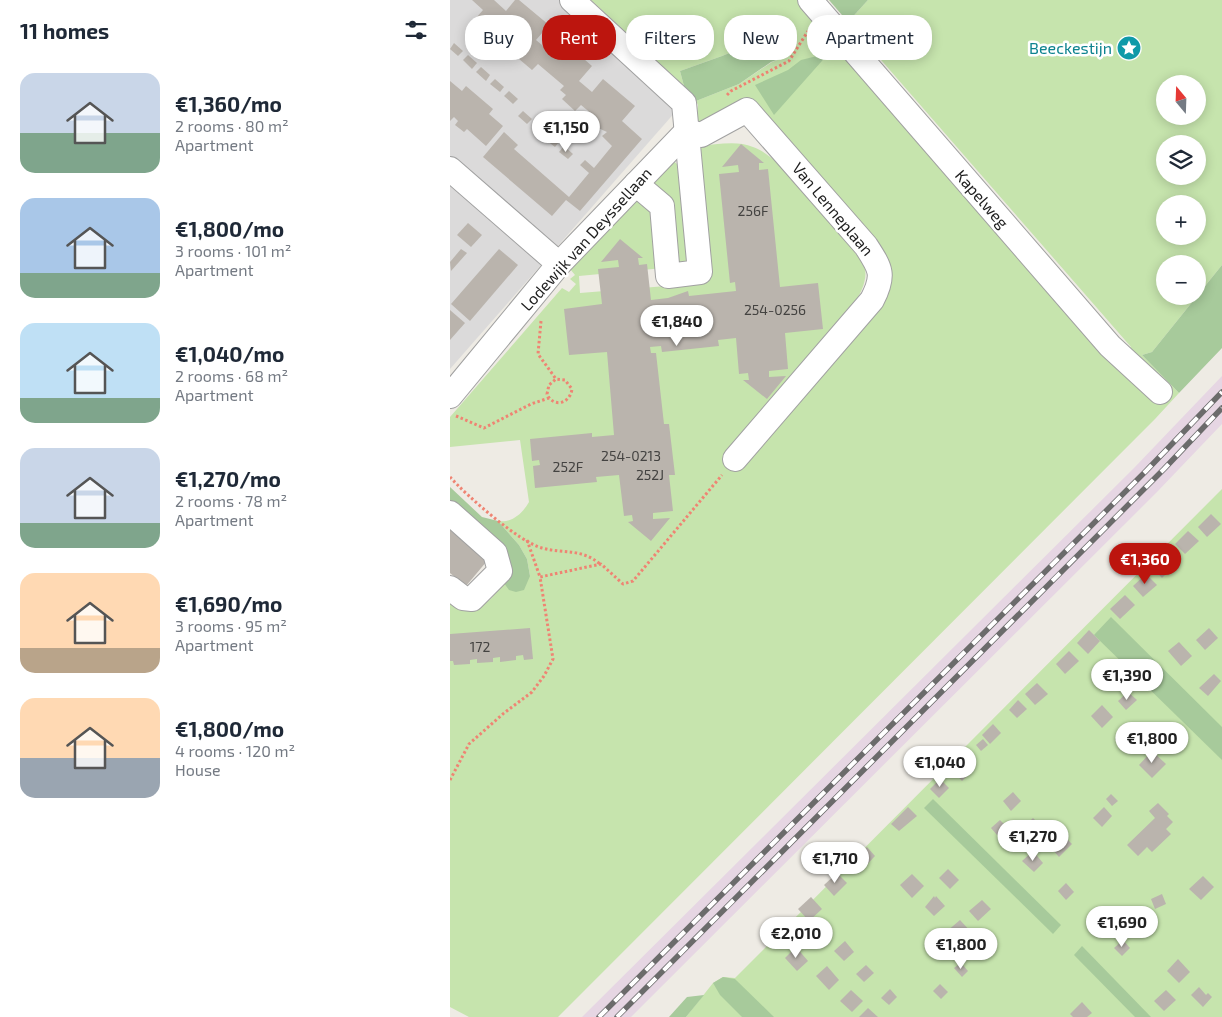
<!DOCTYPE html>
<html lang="en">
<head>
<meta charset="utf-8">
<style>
  body { margin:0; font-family:"Exo 2",sans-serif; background:#f6f6f7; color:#1f2937; height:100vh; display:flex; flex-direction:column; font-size:19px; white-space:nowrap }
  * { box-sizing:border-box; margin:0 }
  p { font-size:16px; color:#747a83 }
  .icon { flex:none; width:28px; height:28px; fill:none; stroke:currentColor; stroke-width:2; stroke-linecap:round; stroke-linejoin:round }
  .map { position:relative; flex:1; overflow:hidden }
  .details { display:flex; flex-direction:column; background:#fff; width:450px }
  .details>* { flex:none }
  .guide { position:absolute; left:15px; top:15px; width:475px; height:45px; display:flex; gap:10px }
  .needle { width:32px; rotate:341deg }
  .controls { position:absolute; left:706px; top:75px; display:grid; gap:10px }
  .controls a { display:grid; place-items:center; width:50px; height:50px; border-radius:50%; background:#fff; box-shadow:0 2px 12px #0003; font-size:25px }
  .price { position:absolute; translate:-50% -42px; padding:0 11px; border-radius:18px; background:#fff; color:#222; font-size:16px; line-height:32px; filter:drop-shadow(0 1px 2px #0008) }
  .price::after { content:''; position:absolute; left:50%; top:30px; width:15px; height:11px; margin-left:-8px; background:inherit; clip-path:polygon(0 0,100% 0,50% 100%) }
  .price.active { background:#bc150e; color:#fff }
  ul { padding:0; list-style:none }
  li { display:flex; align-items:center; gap:15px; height:125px; padding:0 20px }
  li span { display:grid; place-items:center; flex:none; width:140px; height:100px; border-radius:15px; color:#555 }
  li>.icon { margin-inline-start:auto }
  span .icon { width:60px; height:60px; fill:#fffc; stroke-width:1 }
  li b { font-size:21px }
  h2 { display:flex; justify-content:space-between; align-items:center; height:60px; padding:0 20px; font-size:21px }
  .chip { padding:0 18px; border-radius:20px; background:#fff; box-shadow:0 2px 12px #0003; font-size:18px; line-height:45px }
  .chip.active { background:#bc150e; color:#fff }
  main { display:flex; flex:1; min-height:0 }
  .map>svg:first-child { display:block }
  .residential { fill:#dbdada }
  .industrial { fill:#e6d6e3 }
  .grass { fill:#c6e4ad; fill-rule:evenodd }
  .forest { fill:#a7ca9b }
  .building { fill:#bab4ad }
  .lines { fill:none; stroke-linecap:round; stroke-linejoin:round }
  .minor-casing { stroke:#a1a1a1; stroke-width:26 }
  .path { stroke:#ef8473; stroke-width:3; stroke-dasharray:2.5 2.5; stroke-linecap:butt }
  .minor { stroke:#fff; stroke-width:24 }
  .rail-casing { stroke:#6b6b6b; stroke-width:5.5 }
  .rail { stroke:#fff; stroke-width:4; stroke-dasharray:11; stroke-linecap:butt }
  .labels { text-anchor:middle; stroke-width:5; stroke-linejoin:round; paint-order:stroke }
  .number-label { font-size:14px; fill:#444341 }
  .culture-label { font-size:16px; fill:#0d838f; stroke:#fff; text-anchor:end }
  .street-label { font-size:16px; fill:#1d1d1d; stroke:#fff }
</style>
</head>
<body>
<main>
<section class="details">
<h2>11 homes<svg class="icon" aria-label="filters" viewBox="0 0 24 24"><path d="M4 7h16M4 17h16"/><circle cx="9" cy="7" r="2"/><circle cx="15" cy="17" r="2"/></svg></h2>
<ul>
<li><span style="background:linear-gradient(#c9d6e8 60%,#7fa58c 0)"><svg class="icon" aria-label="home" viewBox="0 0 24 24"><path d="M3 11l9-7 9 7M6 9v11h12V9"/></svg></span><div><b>€1,360/mo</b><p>2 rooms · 80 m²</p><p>Apartment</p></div></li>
<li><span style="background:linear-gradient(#a9c7e8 75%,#7fa58c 0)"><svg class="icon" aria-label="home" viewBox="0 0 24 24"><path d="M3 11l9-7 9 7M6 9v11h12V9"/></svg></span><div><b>€1,800/mo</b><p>3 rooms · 101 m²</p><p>Apartment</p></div></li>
<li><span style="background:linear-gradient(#bfe0f5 75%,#7fa58c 0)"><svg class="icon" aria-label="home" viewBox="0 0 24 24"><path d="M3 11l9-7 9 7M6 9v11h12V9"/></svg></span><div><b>€1,040/mo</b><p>2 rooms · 68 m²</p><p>Apartment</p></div></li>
<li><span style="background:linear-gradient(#c9d6e8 75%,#7fa58c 0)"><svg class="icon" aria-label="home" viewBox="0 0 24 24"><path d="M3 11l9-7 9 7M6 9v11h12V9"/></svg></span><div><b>€1,270/mo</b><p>2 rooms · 78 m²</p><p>Apartment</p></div></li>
<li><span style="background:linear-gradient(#ffd9b3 75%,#b9a48a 0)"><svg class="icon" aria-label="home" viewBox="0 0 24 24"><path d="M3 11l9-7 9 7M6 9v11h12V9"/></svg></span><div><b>€1,690/mo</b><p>3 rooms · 95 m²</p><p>Apartment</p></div></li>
<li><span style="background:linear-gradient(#ffd9b3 60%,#9aa5b1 0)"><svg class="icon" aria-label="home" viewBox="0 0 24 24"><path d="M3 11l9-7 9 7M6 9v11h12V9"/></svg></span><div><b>€1,800/mo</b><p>4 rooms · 120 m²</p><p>House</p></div></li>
</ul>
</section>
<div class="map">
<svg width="772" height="1017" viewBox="0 0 772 1017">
  <rect width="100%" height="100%" fill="#eeebe4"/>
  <path class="residential" d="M0 0H111L227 110 0 369Z"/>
  <path class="industrial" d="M772 376V424L707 492 181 1017H132L684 468Z"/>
  <g class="grass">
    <path d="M141 0H350L666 361 681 347 398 22 418 0H772V265L702 352 692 355 729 393 705 419 108 1017H19L0 1007V603L16 611C35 604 45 601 52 579L80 576 77 559 69 545 48 521C62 523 72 514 79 502L70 440 0 447V417L112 288 119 292 126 284 120 279 125 275 120 269 220 158 227 164 238 262 235 266 129 276 130 293 253 283 260 278 249 146C266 145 286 140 303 147 316 151 332 167 342 177 353 188 413 258 415 269 419 289 396 315 386 330L436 294 442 272 430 247 305 104 283 103 250 130 247 114 248 105 246 101 289 84 322 62 337 56 347 43 330 33 272 56 230 71 234 86ZM715 84H748V116H715ZM715 144H748V176H715ZM715 204H748V236H715ZM715 264H748V296H715Z"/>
    <path d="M772 489V1017H236L263 983 273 977 285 978Z"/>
  </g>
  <g class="forest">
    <path d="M379 0H418L398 22Z"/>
    <path d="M330 33 347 44 337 56 321 62 289 84 246 101 234 86 230 71 272 56Z"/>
    <path d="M379 53 324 115 305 85 338 70 351 60Z"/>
    <path d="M772 265V348L729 393 692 355 702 352Z"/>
    <path d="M0 487 32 517 48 521 69 545 77 559 80 576 74 590 66 592 59 590 0 508Z"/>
    <path d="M661 617 772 727V760L644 635Z"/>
    <path d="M483 799 611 925 603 934 474 808Z"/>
    <path d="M632 946 701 1017H685L624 955Z"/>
    <path d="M273 977 285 979 324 1017H292L270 995 263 983Z"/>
    <path d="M254 995 236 1017H219L237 997Z"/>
  </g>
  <g class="building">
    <path d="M22 0H44L56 11 65 0H69L99 25 86 40 99 51 110 38 142 66 129 81 142 92 153 79 185 106 172 121 192 139 130 211 116 200 102 216 33 157 54 132 68 145 64 149 119 197 139 173 130 165 135 160 144 168 162 146 152 136 157 132 148 128 146 123 148 119 131 105 125 111 112 99 116 95 110 90 114 86 88 64 82 70 69 59 77 50 50 28 43 30 41 28 39 30 26 18 33 10Z"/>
    <path d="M4 43 13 51 8 56 0 49Z"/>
    <path d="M18 55 27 63 22 69 13 60Z"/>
    <path d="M31 67 40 75 36 81 26 72Z"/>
    <path d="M45 79 54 87 50 92 40 84Z"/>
    <path d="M0 81 12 91 16 86 43 109 39 114 53 126 36 146 17 129 14 132 5 125 8 121 4 117 0 121Z"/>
    <path d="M59 91 68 99 63 104 54 96Z"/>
    <path d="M73 111 82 119 77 124 68 116Z"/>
    <path d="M87 123 96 131 91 136 82 128Z"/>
    <path d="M101 135 109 142 105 147 96 140Z"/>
    <path d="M291 144 314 163H309V170L318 169 330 287 368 283 373 329 335 333 338 369 319 371V377L336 376 317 399 293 380H299L298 373 289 374 286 338 268 340 269 346 212 352 211 346 200 347 201 353H206L214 424H219L225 475H219L223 511 203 513V519L220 518 201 541 178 522 183 521 182 515 174 516 169 475 146 477 147 482 85 488 83 466 90 465 89 460 82 461 80 439 142 433V437L164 435 157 352 119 355 114 309 152 304 148 269 169 267 168 260 151 262 170 239 193 258H188L189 265 197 264 201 300 218 298 238 291 239 296 286 291 285 282 280 283 269 174 289 172 288 165 272 167Z"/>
    <path d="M114 146 123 154 118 159 109 152Z"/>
    <path d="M18 223 32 235 21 247 7 235Z"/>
    <path d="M11 249 17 253 1 271 0 262Z"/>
    <path d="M49 249 68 265 20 321 1 304Z"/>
    <path d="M0 310 15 323 0 340Z"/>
    <path d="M761 514 771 524 757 537 748 527Z"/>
    <path d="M0 530 37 561 16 586 0 573Z"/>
    <path d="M738 531 749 541 735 554 725 544Z"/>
    <path d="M714 556 724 566 712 578 702 567Z"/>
    <path d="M696 574 707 585 693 597 683 586Z"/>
    <path d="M675 595 685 605 670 619 660 609Z"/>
    <path d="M80 628 83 659 74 660 73 655 66 656V660L50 662V657L43 658V662L27 663V659L20 660V664L4 665 3 661H0V634Z"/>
    <path d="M759 628 768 638 755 650 746 640Z"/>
    <path d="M639 630 650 641 638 654 627 643Z"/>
    <path d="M729 642 742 656 731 666 718 651Z"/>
    <path d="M619 651 629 661 615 674 606 664Z"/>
    <path d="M764 674 771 681 758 696 749 688Z"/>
    <path d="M587 683 598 694 585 705 575 694Z"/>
    <path d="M678 692 687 700 676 710 668 701Z"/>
    <path d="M568 700 577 709 567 718 559 710Z"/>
    <path d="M652 705 663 717 652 728 641 716Z"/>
    <path d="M715 722 725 732 721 736 724 740 716 749 702 735Z"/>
    <path d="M543 724 551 733 540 744 532 735Z"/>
    <path d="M677 728 690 741 678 752 665 739Z"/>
    <path d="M533 739 538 745 531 751 526 745Z"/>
    <path d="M702 751 716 764 702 778 689 765Z"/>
    <path d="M513 757 524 769 512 781 501 769Z"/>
    <path d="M490 779 499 788 489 798 480 789Z"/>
    <path d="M563 792 571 801 561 811 553 801Z"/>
    <path d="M661 794 668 801 662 806 656 799Z"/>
    <path d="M708 803 719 814 717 816 723 822 716 829 721 834 702 852 697 847 688 856 677 845 705 818 699 811Z"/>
    <path d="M458 807 467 816 449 831 441 824Z"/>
    <path d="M654 807 662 816 652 827 643 818Z"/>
    <path d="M583 818 594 829 587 836 576 825Z"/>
    <path d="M550 820 556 826 547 835 541 828Z"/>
    <path d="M615 837 622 844 609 857 602 849Z"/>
    <path d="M417 847 425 856 412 870 403 861Z"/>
    <path d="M583 851 593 863 584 872 572 861Z"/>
    <path d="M498 869 509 880 500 889 489 878Z"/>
    <path d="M387 873 397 883 384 896 374 885Z"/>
    <path d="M462 874 474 886 462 898 450 885Z"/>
    <path d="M753 876 764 887 751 900 739 889Z"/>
    <path d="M616 883 624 892 616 900 608 891Z"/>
    <path d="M712 894 716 904 705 909 701 899Z"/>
    <path d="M484 896 485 898 486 896 495 906 484 916 475 907Z"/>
    <path d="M361 897 372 909 359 921 348 909Z"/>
    <path d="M532 900 541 909 528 921 519 911Z"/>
    <path d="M510 920 521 932 507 944 496 932Z"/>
    <path d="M329 927 339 937 332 943 322 934Z"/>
    <path d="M673 940 680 948 672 956 664 948Z"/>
    <path d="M395 941 404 952 394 961 384 951Z"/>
    <path d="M346 947 358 961 347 971 335 958Z"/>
    <path d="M728 959 740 972 729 983 717 971Z"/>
    <path d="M511 963 518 971 512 977 504 968Z"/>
    <path d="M416 965 424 973 414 982 406 974Z"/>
    <path d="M377 966 389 980 379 990 366 976Z"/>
    <path d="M490 984 498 992 491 999 483 991Z"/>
    <path d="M749 987 756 995 758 993 762 997 753 1007 741 995Z"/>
    <path d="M440 989 447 997 439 1005 431 998Z"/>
    <path d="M401 990 413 1001 402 1012 390 1001Z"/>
    <path d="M716 990 726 1000 714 1011 704 1001Z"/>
    <path d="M632 1002 642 1013 637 1017H623L620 1014Z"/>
    <path d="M418 1008 428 1017H409Z"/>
  </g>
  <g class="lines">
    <defs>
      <g id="minor">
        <path d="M122 0 234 103 250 272 218 276 212 206 186 184"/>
        <path d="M360 0 660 346 710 392"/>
        <path d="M0 169 109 264"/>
        <path d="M0 396 109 264 237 131 251 135 297 110 416 246C431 269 435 275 422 300L285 459"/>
        <path d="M0 513 45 553 50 571 22 599 13 598 0 588"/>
      </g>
    </defs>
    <use href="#minor" class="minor-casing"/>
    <g class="path">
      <path d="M277 95 281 91 339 61 358 31"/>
      <path d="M91 321 88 354 106 379 99 385 97 394C103 408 120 404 122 389L115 380 106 379"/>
      <path d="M6 416 34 428 81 404 99 398"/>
      <path d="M0 477C17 496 69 542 92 548 114 554 131 548 150 564"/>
      <path d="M77 540 90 577"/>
      <path d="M0 780 19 744 54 713 82 692 94 676 103 659 90 577 151 564 173 584 183 581 272 475"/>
    </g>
    <use href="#minor" class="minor"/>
    <defs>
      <g id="rail">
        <path d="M149 1017 696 471 772 392"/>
        <path d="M167 1017 714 469 772 408"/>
      </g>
    </defs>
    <use href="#rail" class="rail-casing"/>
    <use href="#rail" class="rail"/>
  </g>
  <defs>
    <symbol id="sight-disc" viewBox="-11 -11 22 22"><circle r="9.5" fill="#0f9aa8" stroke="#fff"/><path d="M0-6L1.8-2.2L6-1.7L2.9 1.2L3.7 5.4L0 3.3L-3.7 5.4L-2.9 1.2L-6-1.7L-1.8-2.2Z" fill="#fff"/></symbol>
  </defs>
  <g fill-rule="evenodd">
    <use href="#sight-disc" x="665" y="34" width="28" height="28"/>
  </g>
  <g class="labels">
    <g class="number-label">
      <text x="303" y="216">256F</text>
      <text x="325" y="315">254-0256</text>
      <text x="181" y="461">254-0213</text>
      <text x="118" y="472">252F</text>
      <text x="200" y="480">252J</text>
      <text x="30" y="652">172</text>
    </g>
    <g class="culture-label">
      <text x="662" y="54">Beeckestijn</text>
    </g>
    <g class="street-label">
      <text transform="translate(532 199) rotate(49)" y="6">Kapelweg</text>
      <text transform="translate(383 209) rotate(50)" y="6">Van Lenneplaan</text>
      <text transform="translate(136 239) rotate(-48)" y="6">Lodewijk van Deyssellaan</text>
    </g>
  </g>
</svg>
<div class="controls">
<a><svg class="needle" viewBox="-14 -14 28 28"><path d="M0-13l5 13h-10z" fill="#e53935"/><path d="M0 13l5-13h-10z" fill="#747a83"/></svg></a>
<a><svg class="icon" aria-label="layers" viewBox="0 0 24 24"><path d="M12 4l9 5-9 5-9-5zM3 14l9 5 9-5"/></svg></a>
<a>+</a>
<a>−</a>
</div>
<b class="price" style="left:116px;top:153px">€1,150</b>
<b class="price" style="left:227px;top:347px">€1,840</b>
<b class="price active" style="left:695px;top:585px">€1,360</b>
<b class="price" style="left:677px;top:701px">€1,390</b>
<b class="price" style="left:702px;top:764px">€1,800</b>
<b class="price" style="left:490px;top:788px">€1,040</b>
<b class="price" style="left:583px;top:862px">€1,270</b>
<b class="price" style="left:385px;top:884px">€1,710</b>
<b class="price" style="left:672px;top:948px">€1,690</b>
<b class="price" style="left:346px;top:959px">€2,010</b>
<b class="price" style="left:511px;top:970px">€1,800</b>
<div class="guide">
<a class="chip">Buy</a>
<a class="chip active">Rent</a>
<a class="chip">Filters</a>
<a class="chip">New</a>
<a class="chip">Apartment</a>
</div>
</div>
</main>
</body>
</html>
